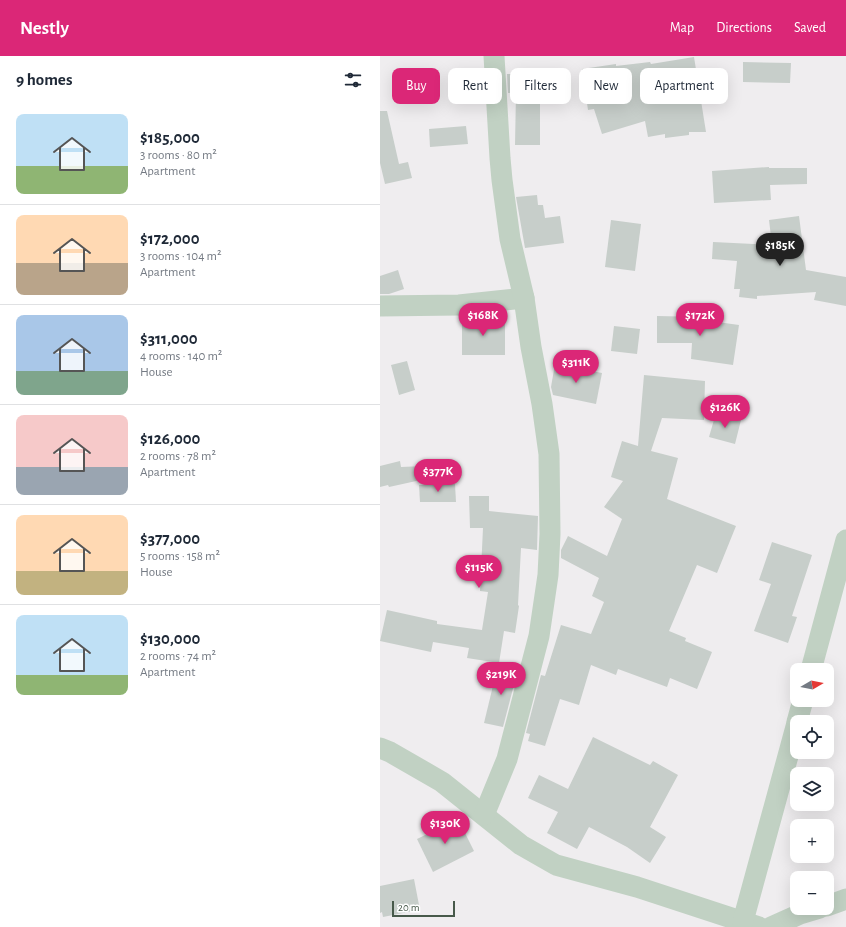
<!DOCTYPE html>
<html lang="en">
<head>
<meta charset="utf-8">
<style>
  body { margin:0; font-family:"Alegreya Sans",sans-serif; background:#f6f6f7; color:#1f2937; height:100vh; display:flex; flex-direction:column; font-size:15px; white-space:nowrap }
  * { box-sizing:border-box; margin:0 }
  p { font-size:13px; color:#747a83 }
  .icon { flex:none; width:22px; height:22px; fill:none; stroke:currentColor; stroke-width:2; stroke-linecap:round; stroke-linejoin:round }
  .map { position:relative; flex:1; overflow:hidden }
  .panel { display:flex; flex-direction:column; background:#fff; width:380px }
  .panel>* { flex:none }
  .hud { position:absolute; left:12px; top:12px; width:380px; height:36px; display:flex; gap:8px }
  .needle { width:26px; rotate:80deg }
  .fabs { position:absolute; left:410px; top:607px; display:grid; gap:8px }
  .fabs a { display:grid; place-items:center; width:44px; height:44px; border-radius:8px; background:#fff; box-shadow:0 4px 16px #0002; font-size:20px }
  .scale { position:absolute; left:12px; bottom:10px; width:63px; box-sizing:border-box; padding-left:4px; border:2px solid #47594a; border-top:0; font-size:11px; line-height:14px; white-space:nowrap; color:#47594a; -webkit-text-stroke:3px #fff; paint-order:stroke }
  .price { position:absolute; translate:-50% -34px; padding:0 9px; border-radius:14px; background:#db2777; color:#fff; font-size:13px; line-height:26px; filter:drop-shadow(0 1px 2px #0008) }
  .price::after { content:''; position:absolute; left:50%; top:24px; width:12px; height:9px; margin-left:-6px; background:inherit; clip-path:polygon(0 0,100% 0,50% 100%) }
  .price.selected { background:#222; color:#fff }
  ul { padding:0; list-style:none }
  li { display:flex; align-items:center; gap:12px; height:100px; padding:0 16px }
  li+li { border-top:1px solid #e0e1e3 }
  li span { display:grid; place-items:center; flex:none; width:112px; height:80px; border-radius:8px; color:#555 }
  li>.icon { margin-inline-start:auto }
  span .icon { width:48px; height:48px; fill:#fffc; stroke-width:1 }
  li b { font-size:17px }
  h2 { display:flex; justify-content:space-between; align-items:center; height:48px; padding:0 16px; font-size:17px }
  .tag { padding:0 14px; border-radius:8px; background:#fff; box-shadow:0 4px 16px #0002; font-size:14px; line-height:36px }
  .tag.selected { background:#db2777; color:#fff }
  header { display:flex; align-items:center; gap:24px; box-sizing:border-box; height:56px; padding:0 20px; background:#db2777; color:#fff }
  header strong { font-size:19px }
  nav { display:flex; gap:22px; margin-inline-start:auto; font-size:14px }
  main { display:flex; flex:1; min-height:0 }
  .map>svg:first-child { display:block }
  .building { fill:#c7ceca }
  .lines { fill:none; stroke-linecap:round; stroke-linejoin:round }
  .street { stroke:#c1d1c3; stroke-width:21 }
</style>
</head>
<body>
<header>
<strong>Nestly</strong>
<nav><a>Map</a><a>Directions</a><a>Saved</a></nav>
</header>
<main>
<section class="panel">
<h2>9 homes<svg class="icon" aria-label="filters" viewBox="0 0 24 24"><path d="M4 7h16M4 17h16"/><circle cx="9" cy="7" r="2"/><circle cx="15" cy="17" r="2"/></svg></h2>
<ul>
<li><span style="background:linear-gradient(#bfe0f5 65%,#8fb573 0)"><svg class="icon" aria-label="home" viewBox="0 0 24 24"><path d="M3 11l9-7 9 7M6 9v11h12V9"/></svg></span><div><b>$185,000</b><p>3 rooms · 80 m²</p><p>Apartment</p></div></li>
<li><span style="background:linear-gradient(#ffd9b3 60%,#b9a48a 0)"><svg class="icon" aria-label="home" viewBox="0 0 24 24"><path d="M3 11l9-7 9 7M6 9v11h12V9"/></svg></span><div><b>$172,000</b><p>3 rooms · 104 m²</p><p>Apartment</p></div></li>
<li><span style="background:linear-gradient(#a9c7e8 70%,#7fa58c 0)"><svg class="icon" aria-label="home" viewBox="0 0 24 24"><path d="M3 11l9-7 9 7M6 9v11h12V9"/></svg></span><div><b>$311,000</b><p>4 rooms · 140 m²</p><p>House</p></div></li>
<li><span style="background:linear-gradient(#f6c9c9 65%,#9aa5b1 0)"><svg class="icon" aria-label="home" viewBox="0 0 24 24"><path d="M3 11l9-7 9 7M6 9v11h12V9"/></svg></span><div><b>$126,000</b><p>2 rooms · 78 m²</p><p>Apartment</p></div></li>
<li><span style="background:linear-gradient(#ffd9b3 70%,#c2b280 0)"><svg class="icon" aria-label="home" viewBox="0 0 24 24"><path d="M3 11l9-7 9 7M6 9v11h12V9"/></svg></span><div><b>$377,000</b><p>5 rooms · 158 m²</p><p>House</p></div></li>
<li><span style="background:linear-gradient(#bfe0f5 75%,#8fb573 0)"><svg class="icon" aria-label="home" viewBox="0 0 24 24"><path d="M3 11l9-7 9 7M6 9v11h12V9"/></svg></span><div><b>$130,000</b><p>2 rooms · 74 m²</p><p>Apartment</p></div></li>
</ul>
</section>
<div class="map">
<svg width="466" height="871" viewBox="0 0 466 871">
  <rect width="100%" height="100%" fill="#efedef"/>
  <g class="building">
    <path d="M314 1 326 76H309V79L285 82V78L268 81 265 65 222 78 214 53 208 54 202 13 236 8V10L270 6 271 8Z"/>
    <path d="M363 6 411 7 410 27 363 26Z"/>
    <path d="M127 18H160V89H135L136 37H128Z"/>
    <path d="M0 55H7L19 108 28 106 32 122 5 128 0 107Z"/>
    <path d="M86 70 88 88 50 91 49 73Z"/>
    <path d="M389 111V112H427V128L390 129 391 144 334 147 332 115Z"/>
    <path d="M157 139 158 149H163L165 162 180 160 184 187 145 192 136 141Z"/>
    <path d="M419 160 426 214 466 221V250L434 244 436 236 377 240V243L359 241 360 233H354L357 205 332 203 333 186 392 189 389 164Z"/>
    <path d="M231 164 261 168 255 215 225 211Z"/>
    <path d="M18 214 24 233 9 238H0V220Z"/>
    <path d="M277 260 323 261V264L359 269 353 309 311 303 312 287H277Z"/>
    <path d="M82 262 125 263V299H82Z"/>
    <path d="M234 270 260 273 257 298 231 295Z"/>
    <path d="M27 305 35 334 19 339 11 309Z"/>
    <path d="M175 308 222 317 216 348 173 339 171 331Z"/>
    <path d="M264 319 325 325 324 364 282 362 271 395 298 402 287 443 356 470 337 517 317 509 289 575 306 582 305 585 332 596 317 633 290 622 287 631 238 613 236 619 211 609 199 649 180 643 165 690 148 685 150 678 146 677 161 619 165 620 181 569 211 578 224 546 212 540 219 522 181 502V494L188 480 227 500 242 463 224 451 243 425 231 421 242 385 258 390Z"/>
    <path d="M336 357 361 364 355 388 329 381Z"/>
    <path d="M20 405 21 411 67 409 68 418 9 431 8 429 0 431V410Z"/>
    <path d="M75 428 76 446H40L39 429Z"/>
    <path d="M89 440H109V455L158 460 157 494 141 492 138 549 139 550 135 577 124 575 119 607 87 602 89 592 53 586 51 596 0 585 7 554 57 565V568L102 574 108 536 100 535 103 472H90Z"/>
    <path d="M392 486 432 499 412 560 417 561 408 587 374 575 391 528 379 524Z"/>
    <path d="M118 609 138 613 123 671 104 667Z"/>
    <path d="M213 681 270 709 273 705 298 719 270 771 286 781 270 807 247 791 209 771 197 793 167 777 178 756 148 742 159 719 188 733Z"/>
    <path d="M78 763 94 795 53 816 37 783Z"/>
    <path d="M34 823 39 849 32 850 33 855 3 861 2 856 0 857V830Z"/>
  </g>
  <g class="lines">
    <g class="street">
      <path d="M0 250 79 249 144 242"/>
      <path d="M431 614 466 484"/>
      <path d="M417 666 423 644"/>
      <path d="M0 692 10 696 62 726 141 789 176 809 257 831 379 871"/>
      <path d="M104 759 127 703 159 580 168 519 170 478 169 398 162 348 151 291 144 242 130 183 122 124 120 102 114 0"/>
      <path d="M447 850 466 843"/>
      <path d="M363 865 417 667"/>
      <path d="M391 871 420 858 440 852"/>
    </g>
  </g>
</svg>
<div class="fabs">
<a><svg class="needle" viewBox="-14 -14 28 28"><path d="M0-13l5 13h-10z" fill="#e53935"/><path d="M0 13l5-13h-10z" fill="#747a83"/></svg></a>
<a><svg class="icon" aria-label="locate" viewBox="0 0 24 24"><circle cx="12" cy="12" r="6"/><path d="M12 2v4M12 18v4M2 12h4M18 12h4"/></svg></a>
<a><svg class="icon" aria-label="layers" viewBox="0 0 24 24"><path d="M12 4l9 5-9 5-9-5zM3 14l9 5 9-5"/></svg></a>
<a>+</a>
<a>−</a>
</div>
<div class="scale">20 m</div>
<b class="price selected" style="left:400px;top:211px">$185K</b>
<b class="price" style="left:103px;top:281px">$168K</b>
<b class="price" style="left:320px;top:281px">$172K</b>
<b class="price" style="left:196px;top:328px">$311K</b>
<b class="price" style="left:345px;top:373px">$126K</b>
<b class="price" style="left:58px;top:437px">$377K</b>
<b class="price" style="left:99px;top:533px">$115K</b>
<b class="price" style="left:121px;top:640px">$219K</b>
<b class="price" style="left:65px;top:789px">$130K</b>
<div class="hud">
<a class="tag selected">Buy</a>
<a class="tag">Rent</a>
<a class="tag">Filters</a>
<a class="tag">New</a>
<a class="tag">Apartment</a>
</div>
</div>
</main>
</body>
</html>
